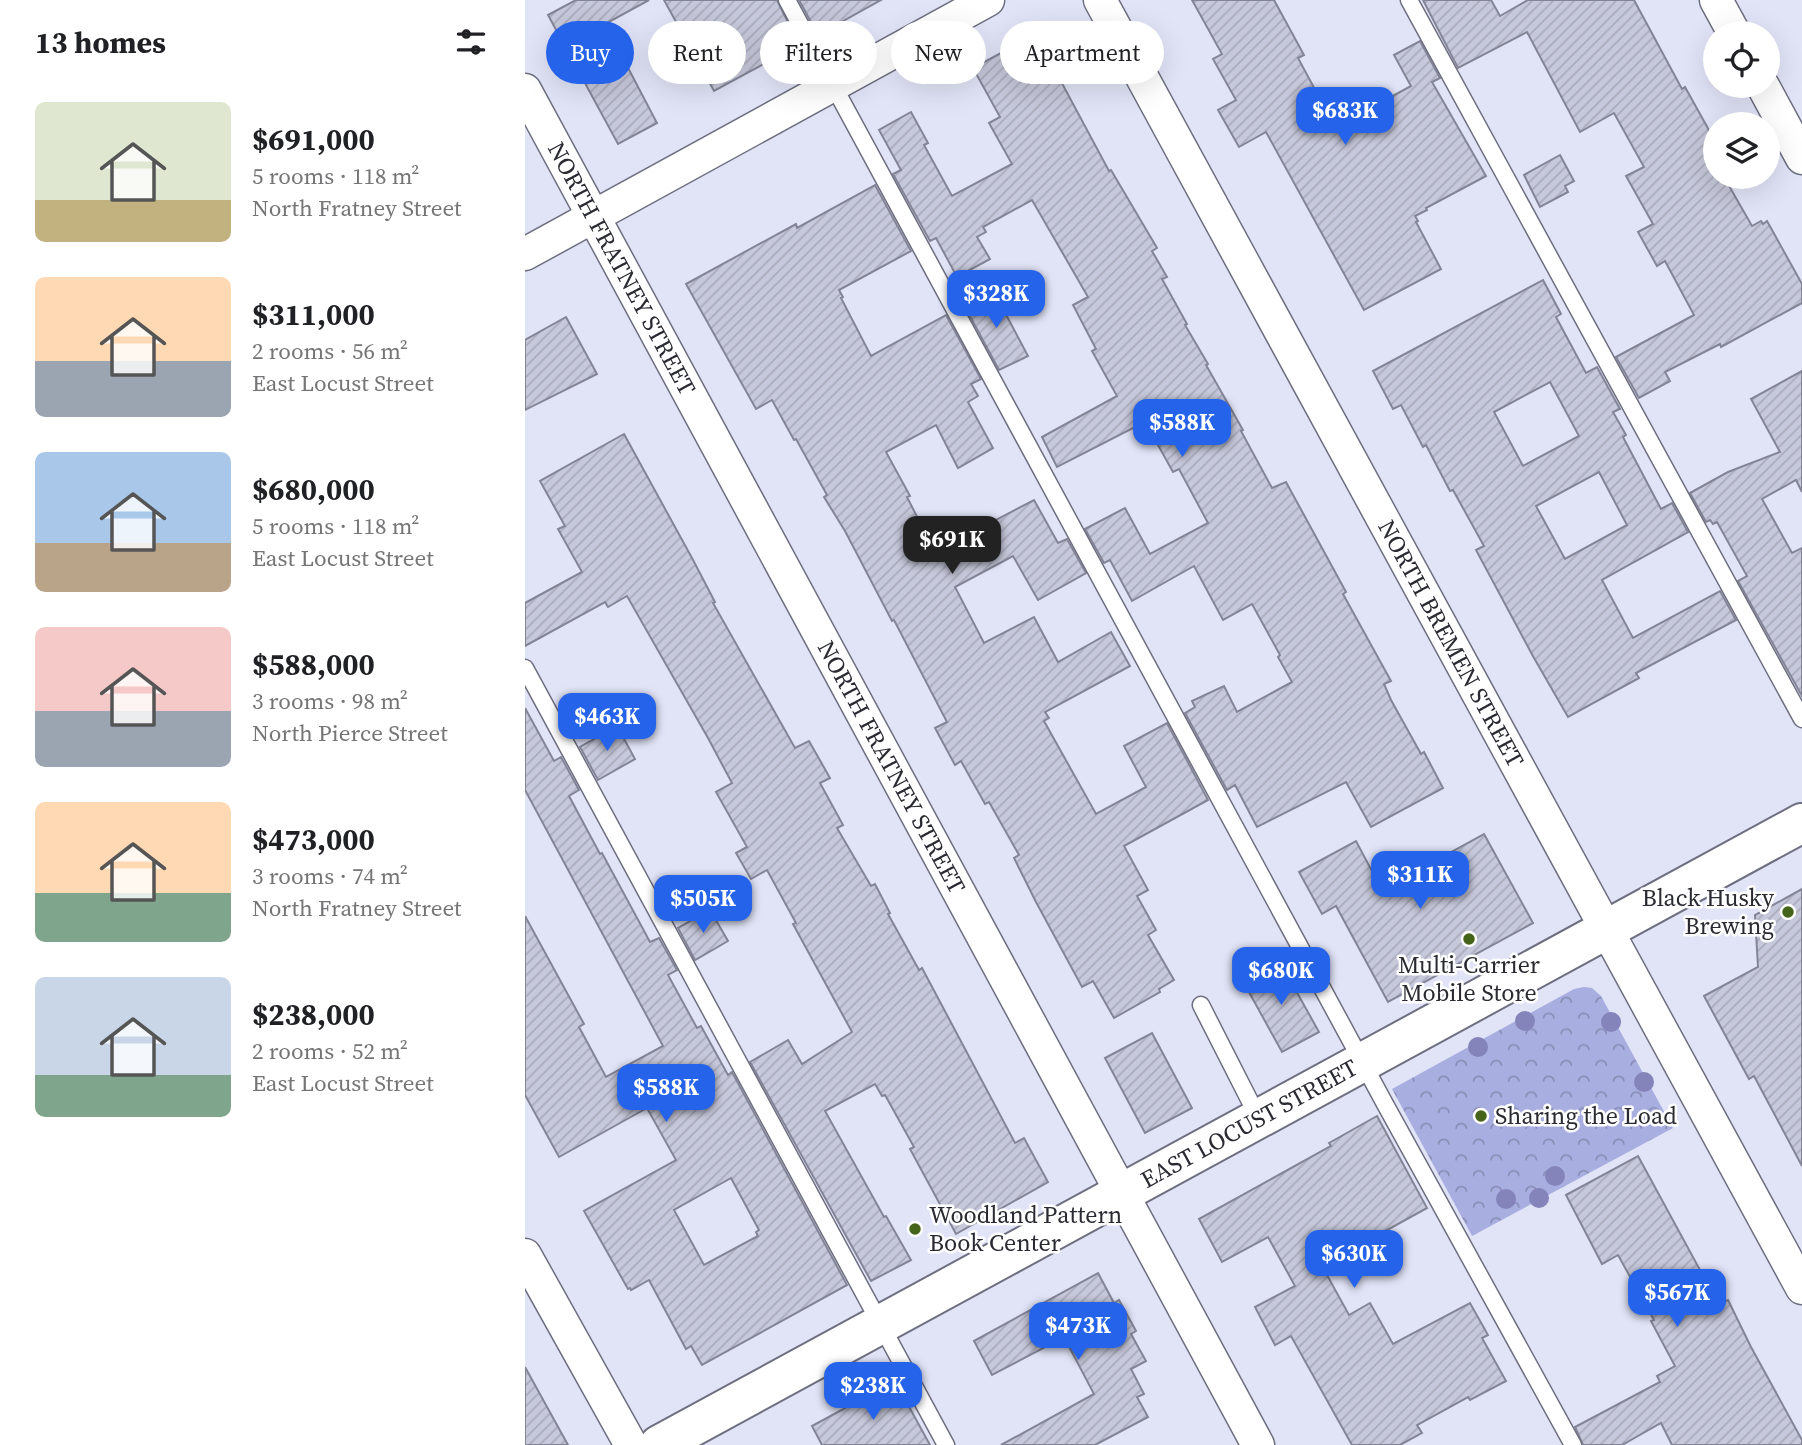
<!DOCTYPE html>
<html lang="en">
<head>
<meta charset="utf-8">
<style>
  body { margin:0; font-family:"Source Serif 4",serif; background:#f6f6f6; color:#202124; height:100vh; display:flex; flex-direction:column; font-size:26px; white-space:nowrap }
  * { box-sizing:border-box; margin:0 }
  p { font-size:23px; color:#757577 }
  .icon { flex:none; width:38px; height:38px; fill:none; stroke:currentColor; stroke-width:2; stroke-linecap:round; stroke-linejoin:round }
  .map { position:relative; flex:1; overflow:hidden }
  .side { display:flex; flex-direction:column; background:#fff; width:525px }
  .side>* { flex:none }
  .hud { position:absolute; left:21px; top:21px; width:665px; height:63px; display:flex; gap:14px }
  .controls { position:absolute; left:1178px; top:21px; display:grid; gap:14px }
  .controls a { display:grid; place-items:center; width:77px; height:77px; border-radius:50%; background:#fff; box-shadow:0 7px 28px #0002; font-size:35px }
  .price { position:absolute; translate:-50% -60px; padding:0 16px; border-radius:14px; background:#2563eb; color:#fff; font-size:23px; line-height:46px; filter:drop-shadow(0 2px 4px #0008) }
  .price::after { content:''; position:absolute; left:50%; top:42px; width:21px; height:16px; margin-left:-10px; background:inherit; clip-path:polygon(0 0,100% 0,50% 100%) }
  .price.selected { background:#222; color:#fff }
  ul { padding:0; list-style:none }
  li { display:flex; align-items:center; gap:21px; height:175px; padding:0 35px }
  li span { display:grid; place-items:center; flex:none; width:196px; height:140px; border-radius:10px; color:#555 }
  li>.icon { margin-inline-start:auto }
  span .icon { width:84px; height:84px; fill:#fffc; stroke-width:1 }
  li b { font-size:30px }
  h2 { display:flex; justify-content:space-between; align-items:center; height:84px; padding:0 35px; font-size:30px }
  .pill { padding:0 24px; border-radius:32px; background:#fff; box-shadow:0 7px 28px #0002; font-size:24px; line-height:63px }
  .pill.selected { background:#2563eb; color:#fff }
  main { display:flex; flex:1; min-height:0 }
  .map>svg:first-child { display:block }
  .forest { fill:url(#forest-crowns) }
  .building { fill:url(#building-hatch); stroke:#838597; stroke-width:2; fill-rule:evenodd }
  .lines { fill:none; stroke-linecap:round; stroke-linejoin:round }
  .lane-casing { stroke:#6d6f80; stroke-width:19 }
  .street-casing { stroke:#6d6f80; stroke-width:35 }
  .secondary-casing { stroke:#6d6f80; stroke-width:42 }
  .lane { stroke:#fff; stroke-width:16 }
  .street { stroke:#fff; stroke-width:32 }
  .secondary { stroke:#fff; stroke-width:38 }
  .tree { fill:#8483ba }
  .poi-dot { fill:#456419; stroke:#fff; stroke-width:2.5 }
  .labels { text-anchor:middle; stroke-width:5; stroke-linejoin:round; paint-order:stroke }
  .street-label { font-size:24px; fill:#2a2b32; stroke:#fff }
  .poi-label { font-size:24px; fill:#2a2b32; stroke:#fff; text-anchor:start }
</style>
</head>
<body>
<main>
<section class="side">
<h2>13 homes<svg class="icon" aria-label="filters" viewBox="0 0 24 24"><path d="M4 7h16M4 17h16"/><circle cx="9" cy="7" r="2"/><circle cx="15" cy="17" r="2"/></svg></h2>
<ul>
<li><span style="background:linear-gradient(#dfe7d0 70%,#c2b280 0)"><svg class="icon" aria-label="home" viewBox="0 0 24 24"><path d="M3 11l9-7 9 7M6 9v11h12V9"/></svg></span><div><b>$691,000</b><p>5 rooms · 118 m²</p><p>North Fratney Street</p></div></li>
<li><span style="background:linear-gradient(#ffd9b3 60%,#9aa5b1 0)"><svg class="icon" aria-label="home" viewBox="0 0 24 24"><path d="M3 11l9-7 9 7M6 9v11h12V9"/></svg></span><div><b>$311,000</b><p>2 rooms · 56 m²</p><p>East Locust Street</p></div></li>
<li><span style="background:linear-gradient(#a9c7e8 65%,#b9a48a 0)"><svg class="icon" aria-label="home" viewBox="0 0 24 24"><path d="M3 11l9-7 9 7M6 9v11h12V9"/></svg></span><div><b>$680,000</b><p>5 rooms · 118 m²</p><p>East Locust Street</p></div></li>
<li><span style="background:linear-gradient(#f6c9c9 60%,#9aa5b1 0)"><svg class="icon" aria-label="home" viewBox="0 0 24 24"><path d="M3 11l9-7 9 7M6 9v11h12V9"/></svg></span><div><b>$588,000</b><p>3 rooms · 98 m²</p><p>North Pierce Street</p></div></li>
<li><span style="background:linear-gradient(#ffd9b3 65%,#7fa58c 0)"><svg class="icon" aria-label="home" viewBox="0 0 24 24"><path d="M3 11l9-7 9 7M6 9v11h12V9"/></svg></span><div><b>$473,000</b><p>3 rooms · 74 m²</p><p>North Fratney Street</p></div></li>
<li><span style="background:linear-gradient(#c9d6e8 70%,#7fa58c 0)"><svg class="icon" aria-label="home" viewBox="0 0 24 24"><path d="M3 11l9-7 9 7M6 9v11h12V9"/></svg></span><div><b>$238,000</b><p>2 rooms · 52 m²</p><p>East Locust Street</p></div></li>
</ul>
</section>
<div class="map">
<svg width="1277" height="1445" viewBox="0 0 1277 1445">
  <defs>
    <pattern id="forest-crowns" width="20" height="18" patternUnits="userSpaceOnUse" patternTransform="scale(1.75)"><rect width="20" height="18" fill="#a8aee0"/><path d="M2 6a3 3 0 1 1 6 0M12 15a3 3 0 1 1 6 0" fill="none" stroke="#898eb6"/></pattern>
    <pattern id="building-hatch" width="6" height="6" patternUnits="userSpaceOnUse" patternTransform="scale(1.75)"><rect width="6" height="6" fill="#c6c8db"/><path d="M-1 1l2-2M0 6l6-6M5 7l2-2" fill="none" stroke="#aaacbc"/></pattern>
  </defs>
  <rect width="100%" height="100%" fill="#e1e4f7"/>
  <path class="forest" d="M1059 987 1067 988 1076 996 1148 1128 947 1236 867 1089 1049 989Z"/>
  <g class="building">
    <path d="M51 0H124L80 24 132 123 93 144 23 15Z"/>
    <path d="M139 0H252L274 45 189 91Z"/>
    <path d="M274 0H356L293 35Z"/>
    <path d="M667 0H749L779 55 773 58 801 110 823 98 833 115 886 86 869 55 895 41 915 78 907 82 961 176 901 208 902 210 890 216 893 221 891 222 916 269 839 310 741 132 714 147 693 110 711 100 688 59 697 54Z"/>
    <path d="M898 0H966L975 16 1003 0H1109L1157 89 1160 87 1190 141V177H1199L1227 226 1236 221 1238 224 1242 221 1277 284V303L1196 347 1195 344 1140 372 1145 381 1114 398 1091 357 1169 315 1140 261 1132 266 1113 232 1128 224 1101 176 1119 167 1089 113 1055 132 1002 32 933 68Z"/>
    <path d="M523 28 545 67 532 74 584 171 586 170 632 248 627 251 642 277 637 279 662 324 660 325 683 364 681 365 718 430 716 431 747 488 761 482 821 592 818 594 866 681 859 684 866 700 896 754 899 752 918 788 846 827 821 782 732 827 710 785 702 790 660 713 670 707 667 701 699 686 712 712 767 682 753 657 755 655 727 604 698 620 669 566 607 601 585 560 579 563 560 529 600 508 625 554 683 523 654 469 648 472 623 427 612 433 608 428 532 467 517 437 592 396 567 351 571 349 548 305 563 297 507 200 458 227 461 232 452 237 465 259 432 277 411 238 405 241 368 174 376 170 354 130 386 112 403 143 399 145 427 196 487 164 464 123 475 117 448 68Z"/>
    <path d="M1035 155 1049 181 1040 186 1043 192 1015 207 999 175Z"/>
    <path d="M350 185 386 251 314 290 318 297 316 298 346 356 421 315 456 379 446 384 453 396 443 402 468 448 433 468 411 425 361 452 385 496 382 497 410 552 509 500 533 543 542 539 561 573 513 600 488 556 430 587 459 643 509 617 533 662 586 632 605 666 520 712 524 718 519 721 571 814 621 787 599 746 642 723 683 800 599 846 623 890 612 896 631 930 623 935 649 980 634 989 635 992 589 1018 568 981 557 987 511 902 489 858 494 855 464 802 460 804 436 761 430 765 410 728 422 722 369 620 367 621 320 531 299 497 302 495 271 439 269 440 247 400 231 409 161 284 271 224 272 228Z"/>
    <path d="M1018 280 1036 314 1031 317 1061 373 1072 367 1095 409 1088 412 1101 435 1098 437 1136 509 1147 503 1163 532 1077 580 1108 638 1195 591 1211 620 1111 673 1114 678 1043 717 1009 658 951 550 959 546 928 490 925 491 901 445 898 447 876 405 868 409 848 371ZM1025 382 1054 436 998 466 969 412ZM1074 472 1102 525 1040 559 1011 506Z"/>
    <path d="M468 290 503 356 474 370 439 305Z"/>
    <path d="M41 317 72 374 0 410V340Z"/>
    <path d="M1277 371V492L1271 480 1237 499 1267 553 1277 548V696L1213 581 1222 576 1192 522 1188 524 1185 520 1181 522 1165 493 1203 472 1255 452 1226 399Z"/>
    <path d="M99 434 167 558 190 602 188 603 270 748 284 741 305 778 295 783 318 825 312 828 346 886 350 884 365 913 363 914 394 970 397 968 490 1143 499 1138 523 1182 431 1234 385 1149 389 1147 360 1095 357 1096 350 1084 300 1111 359 1217 361 1216 386 1260 346 1281 225 1062 263 1040 277 1064 327 1032 268 924 271 923 242 870 226 879 211 853 222 847 191 792 207 783 183 738 102 596 83 607 80 602 0 646V603L57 572 33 529 40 526 15 481Z"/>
    <path d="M0 708 29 761 36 757 54 790 44 796 75 854 77 853 125 942 134 938 152 970 143 975 172 1028 176 1026 203 1075 207 1072 322 1285 177 1365 166 1346 161 1349 124 1280 106 1290 105 1288 103 1289 59 1211 151 1160 122 1108 34 1157 0 1095V916L59 1024 54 1027 81 1077 138 1046 0 790ZM206 1178 234 1230 231 1232 233 1236 179 1265 149 1210Z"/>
    <path d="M92 726 110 759 73 780 55 747Z"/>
    <path d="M959 834 1008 923 863 1002 811 906 797 914 774 872 831 841 857 890Z"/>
    <path d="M1277 889V1166L1229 1076 1224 1079 1179 996 1233 967 1230 915Z"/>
    <path d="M185 910 203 941 170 960 153 928Z"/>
    <path d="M755 962 794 1032 757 1052 719 983Z"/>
    <path d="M627 1033 667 1108 620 1133 580 1058Z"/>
    <path d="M852 1116 902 1208 797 1266 824 1315 845 1303 868 1344 945 1303 963 1335 957 1338 981 1381 945 1400 943 1397 892 1425 897 1433 875 1445H827L766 1336 750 1345 730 1307 770 1286 743 1237 697 1262 674 1219 806 1146 804 1143Z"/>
    <path d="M1113 1156 1194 1305 1203 1300 1226 1347 1277 1440V1445H1147L1136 1423 1097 1445H1058L1050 1427 1135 1382 1132 1376 1150 1366 1126 1321 1129 1320 1093 1255 1077 1264 1041 1195Z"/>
    <path d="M573 1273 589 1303 594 1300 611 1331 606 1334 621 1361 606 1369 619 1394 612 1397 623 1417 570 1445H476L569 1394 539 1337 467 1375 449 1341Z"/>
    <path d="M0 1367 43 1445H0Z"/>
    <path d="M370 1381 405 1445H297L287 1426Z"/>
  </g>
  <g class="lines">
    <defs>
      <g id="lane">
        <path d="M262 0 860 1104 1048 1445"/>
        <path d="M884 0 1277 719"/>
        <path d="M0 668 421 1445"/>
        <path d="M676 1005 734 1119"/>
      </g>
      <g id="street">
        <path id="s1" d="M575 0 1277 1288"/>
        <path d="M1191 0 1209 33"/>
        <path d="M1238 86 1277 158"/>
        <path id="s2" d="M0 90 733 1445"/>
        <path d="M0 254 463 0"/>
        <path d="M0 1255 106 1445"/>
      </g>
      <g id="secondary">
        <path id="s3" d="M134 1445 1277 823"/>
      </g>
    </defs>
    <use href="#lane" class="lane-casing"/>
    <use href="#street" class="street-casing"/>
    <use href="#secondary" class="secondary-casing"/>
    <use href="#lane" class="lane"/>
    <use href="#street" class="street"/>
    <use href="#secondary" class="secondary"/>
  </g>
  <g class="tree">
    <circle cx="1000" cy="1021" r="10"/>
    <circle cx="1086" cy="1022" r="10"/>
    <circle cx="953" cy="1047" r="10"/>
    <circle cx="1119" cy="1082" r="10"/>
    <circle cx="1030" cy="1176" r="10"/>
    <circle cx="1014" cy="1198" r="10"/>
    <circle cx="981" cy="1199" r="10"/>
  </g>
  <g class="poi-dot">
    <circle cx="1263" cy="912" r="7"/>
    <circle cx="944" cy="939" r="7"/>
    <circle cx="956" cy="1116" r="7"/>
    <circle cx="390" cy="1229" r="7"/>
  </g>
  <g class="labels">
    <g class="street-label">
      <text dy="8" stroke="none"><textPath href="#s2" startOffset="203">NORTH FRATNEY STREET</textPath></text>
      <text dy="8" stroke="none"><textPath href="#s1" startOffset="733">NORTH BREMEN STREET</textPath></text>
      <text dy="8" stroke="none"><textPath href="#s2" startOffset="770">NORTH FRATNEY STREET</textPath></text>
      <text dy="8" stroke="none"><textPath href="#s3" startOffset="672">EAST LOCUST STREET</textPath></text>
    </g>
    <g class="poi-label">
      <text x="1249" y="906" text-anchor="end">Black Husky<tspan x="1249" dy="28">Brewing</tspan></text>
      <text x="944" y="973" text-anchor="middle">Multi-Carrier<tspan x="944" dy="28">Mobile Store</tspan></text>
      <text x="970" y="1124">Sharing the Load</text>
      <text x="404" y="1223">Woodland Pattern<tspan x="404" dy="28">Book Center</tspan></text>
    </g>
  </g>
</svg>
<div class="controls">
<a><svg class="icon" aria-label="locate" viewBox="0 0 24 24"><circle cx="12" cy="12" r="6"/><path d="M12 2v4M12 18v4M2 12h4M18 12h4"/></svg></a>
<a><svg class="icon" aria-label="layers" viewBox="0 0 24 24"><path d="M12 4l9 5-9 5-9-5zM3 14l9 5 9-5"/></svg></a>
</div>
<b class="price" style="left:820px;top:147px">$683K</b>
<b class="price" style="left:471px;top:330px">$328K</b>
<b class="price" style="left:657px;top:459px">$588K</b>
<b class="price selected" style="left:427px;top:576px">$691K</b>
<b class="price" style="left:82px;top:753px">$463K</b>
<b class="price" style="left:895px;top:911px">$311K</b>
<b class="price" style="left:178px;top:935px">$505K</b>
<b class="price" style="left:756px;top:1007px">$680K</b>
<b class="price" style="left:141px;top:1124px">$588K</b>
<b class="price" style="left:829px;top:1290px">$630K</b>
<b class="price" style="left:1152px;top:1329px">$567K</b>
<b class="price" style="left:553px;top:1362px">$473K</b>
<b class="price" style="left:348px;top:1422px">$238K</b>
<div class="hud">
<a class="pill selected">Buy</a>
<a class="pill">Rent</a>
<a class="pill">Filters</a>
<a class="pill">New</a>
<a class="pill">Apartment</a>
</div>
</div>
</main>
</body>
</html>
